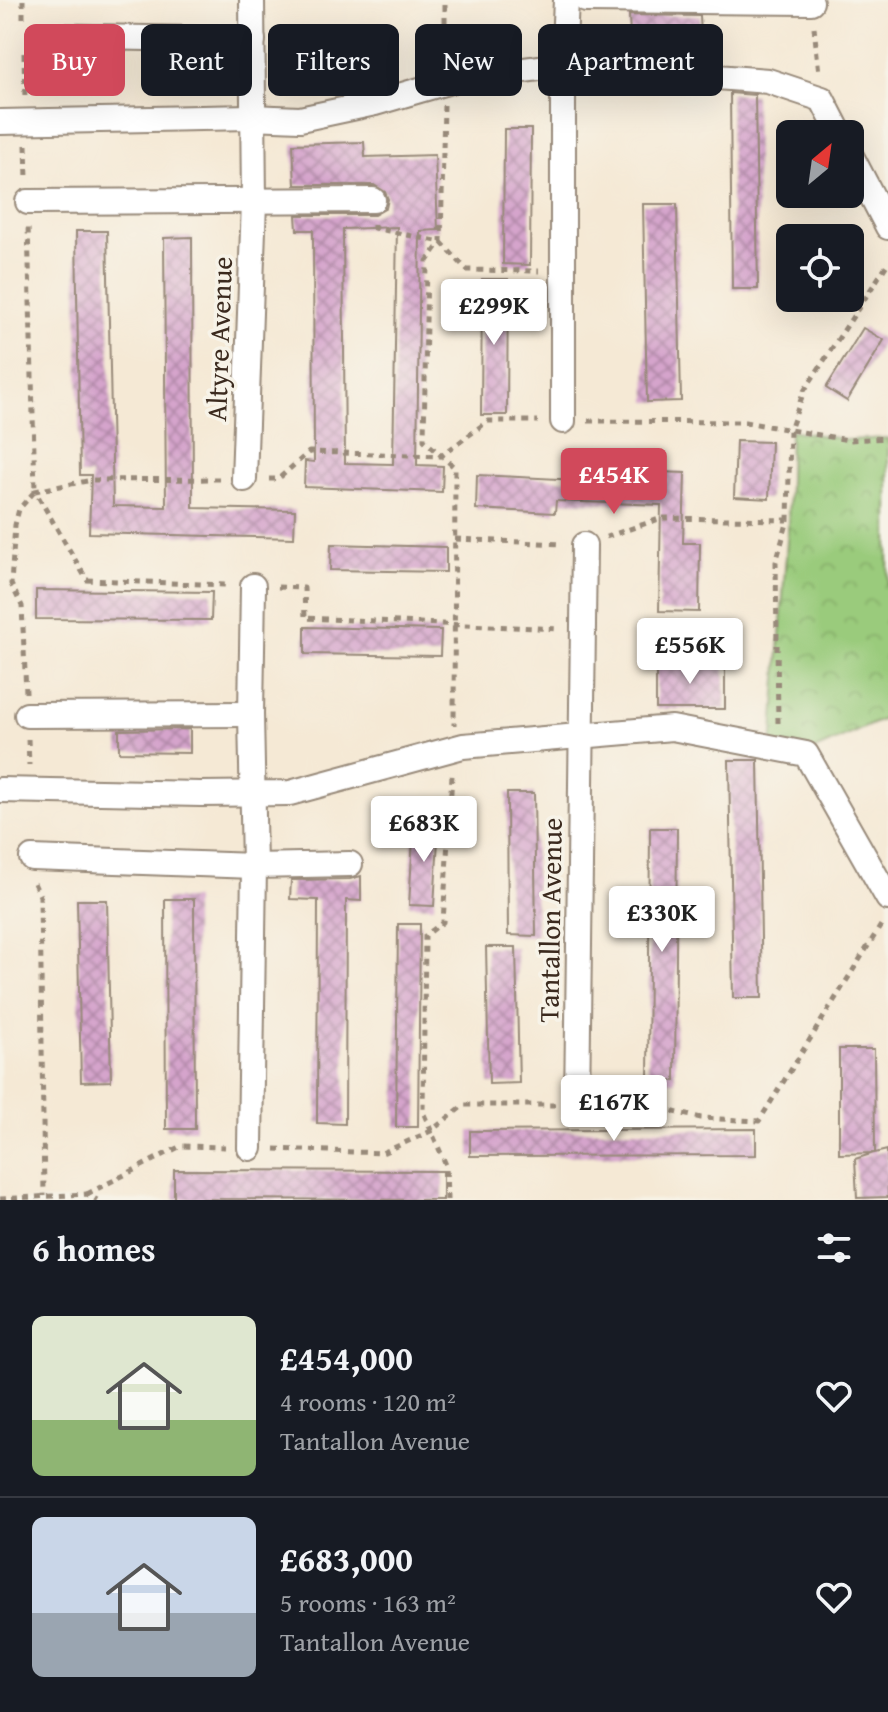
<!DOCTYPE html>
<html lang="en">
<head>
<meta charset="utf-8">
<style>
  body { margin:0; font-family:"Gentium Book Plus",serif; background:#242831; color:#f1f3f6; height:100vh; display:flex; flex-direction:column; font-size:30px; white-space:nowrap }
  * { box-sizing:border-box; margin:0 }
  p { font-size:26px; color:#9ea1a6 }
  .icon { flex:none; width:44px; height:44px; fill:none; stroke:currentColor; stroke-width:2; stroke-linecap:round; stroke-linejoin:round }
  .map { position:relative; height:1200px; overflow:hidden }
  .side { display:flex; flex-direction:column; background:#171b24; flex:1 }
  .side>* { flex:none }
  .hud { position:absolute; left:24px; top:24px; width:840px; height:72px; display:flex; gap:16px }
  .needle { width:52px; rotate:29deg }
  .fabs { position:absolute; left:776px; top:120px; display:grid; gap:16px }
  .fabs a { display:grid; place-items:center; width:88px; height:88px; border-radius:12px; background:#171b24; box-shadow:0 8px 32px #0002; font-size:40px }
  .price { position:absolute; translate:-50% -68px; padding:0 18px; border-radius:8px; background:#fff; color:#222; font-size:26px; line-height:52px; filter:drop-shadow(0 2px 4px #0008) }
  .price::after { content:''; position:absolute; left:50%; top:48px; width:24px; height:18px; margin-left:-12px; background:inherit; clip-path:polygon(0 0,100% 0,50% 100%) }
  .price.selected { background:#d1495b; color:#fff }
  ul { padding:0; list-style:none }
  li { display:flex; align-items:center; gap:24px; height:200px; padding:0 32px }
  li+li { border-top:2px solid #363941 }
  li span { display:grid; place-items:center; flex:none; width:224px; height:160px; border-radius:12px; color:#555 }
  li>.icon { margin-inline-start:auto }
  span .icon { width:96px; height:96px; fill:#fffc; stroke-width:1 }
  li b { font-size:34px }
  h2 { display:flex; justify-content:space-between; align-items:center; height:96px; padding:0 32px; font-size:34px }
  .pill { padding:0 28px; border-radius:12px; background:#171b24; box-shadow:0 8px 32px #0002; font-size:28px; line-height:72px }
  .pill.selected { background:#d1495b; color:#fff }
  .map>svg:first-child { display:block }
  .park { fill:url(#park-crowns); stroke:#6a7a4c; stroke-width:2 }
  .building { fill:url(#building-cross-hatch); fill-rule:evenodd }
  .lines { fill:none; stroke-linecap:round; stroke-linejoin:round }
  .street-casing { stroke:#988a7a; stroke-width:28 }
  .path { stroke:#988a7a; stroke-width:5; stroke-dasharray:6 6; stroke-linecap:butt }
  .street { stroke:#fff; stroke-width:24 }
  .labels { text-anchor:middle; stroke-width:7; stroke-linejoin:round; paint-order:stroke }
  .street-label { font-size:28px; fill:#3b2a1e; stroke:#f7f3e8 }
</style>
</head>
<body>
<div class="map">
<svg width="888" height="1200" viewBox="0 0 888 1200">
  <defs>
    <pattern id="park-crowns" width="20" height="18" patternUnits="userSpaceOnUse" patternTransform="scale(2)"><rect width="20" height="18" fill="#9acb7b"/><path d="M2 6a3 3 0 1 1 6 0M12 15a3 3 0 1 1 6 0" fill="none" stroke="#86ae6a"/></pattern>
    <pattern id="building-cross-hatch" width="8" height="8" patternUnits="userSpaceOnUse" patternTransform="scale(2)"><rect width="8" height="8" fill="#d5a4cc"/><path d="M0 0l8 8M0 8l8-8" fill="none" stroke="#ae86a5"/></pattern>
  </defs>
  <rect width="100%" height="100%" fill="#f7f3e8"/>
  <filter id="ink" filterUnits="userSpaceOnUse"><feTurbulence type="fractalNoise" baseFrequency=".0125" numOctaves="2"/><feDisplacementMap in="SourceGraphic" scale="16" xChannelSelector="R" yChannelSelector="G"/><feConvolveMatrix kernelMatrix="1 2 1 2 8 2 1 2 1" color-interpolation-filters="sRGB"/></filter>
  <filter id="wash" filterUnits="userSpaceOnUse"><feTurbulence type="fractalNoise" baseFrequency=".006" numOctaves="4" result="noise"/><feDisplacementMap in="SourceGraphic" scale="32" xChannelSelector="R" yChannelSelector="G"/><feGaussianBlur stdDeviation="1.8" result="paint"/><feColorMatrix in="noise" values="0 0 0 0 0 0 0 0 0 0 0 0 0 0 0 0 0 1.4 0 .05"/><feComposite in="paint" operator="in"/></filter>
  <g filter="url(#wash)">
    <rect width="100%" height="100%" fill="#f5e9d5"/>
    <path class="park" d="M790 430 848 440 888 438V717L806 754 772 747 788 527Z"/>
    <g id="blocks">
      <g class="building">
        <path d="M629 15 700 16 701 34 630 36Z"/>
        <path d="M730 93 755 95 758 289H732Z"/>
        <path d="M504 129H531L530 265 503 264Z"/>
        <path d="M364 142 365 157 435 155 438 230 420 231 417 465 443 466 442 492 304 487 305 461 314 462 313 230H297L296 215H374L386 208 388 199 385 192 374 185H295L293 144ZM397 227 393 464 345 463 343 229Z"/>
        <path d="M643 204H677L681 401 647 402Z"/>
        <path d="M76 231H107L113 506 166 507 164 238 192 237 193 508 295 510 294 538 89 533 91 475H80Z"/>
        <path d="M482 279H508L507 415H481Z"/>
        <path d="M863 328 884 340 847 401 826 388Z"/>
        <path d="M736 441 771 442 769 499 734 497Z"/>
        <path d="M578 469 685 473 683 543H700L699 612 659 611 661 505 556 501 555 513 476 509 477 475 578 480Z"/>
        <path d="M331 544 446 547V572L330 570Z"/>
        <path d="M36 590 212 592 211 620 36 619Z"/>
        <path d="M305 627 441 630 440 656 305 654Z"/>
        <rect x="656" y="662" width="69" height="47"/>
        <path d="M190 729V753L119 752V730Z"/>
        <path d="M729 760H758L762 998H733Z"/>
        <path d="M507 793H534L536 936 508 935Z"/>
        <path d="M414 821 439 823 434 906 409 905Z"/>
        <path d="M650 828H677L675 1081H648Z"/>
        <path d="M361 876V901L346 900 345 1124 317 1123 318 900 290 899 291 880 350 879Z"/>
        <path d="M165 899H194L195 1129H166Z"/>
        <path d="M77 900H107L111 1081 81 1082Z"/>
        <path d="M398 924H420L418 1127H396Z"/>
        <path d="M486 947H516L519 1083 489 1084Z"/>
        <path d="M839 1049H874L875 1153 887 1150 888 1197 857 1198 855 1159 874 1153 839 1154Z"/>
        <path d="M756 1129V1155L470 1156V1131Z"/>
        <path d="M174 1170 443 1171V1200L174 1199Z"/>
      </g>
    </g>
  </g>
  <g filter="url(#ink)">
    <use href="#blocks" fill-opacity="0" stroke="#988a7a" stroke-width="2"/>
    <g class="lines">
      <defs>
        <g id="street">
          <path d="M586 0 811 2"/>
          <path d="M41 36 253 40"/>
          <path d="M0 122 251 117 300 119 375 103 461 78 563 65 768 81 822 99 840 134"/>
          <path d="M850 154 888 227"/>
          <path d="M28 202 373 200"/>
          <path d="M563 421V65L566 0"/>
          <path d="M244 479 254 202 252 0"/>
          <path d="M27 715 251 714"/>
          <path d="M0 790 201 794 290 793 463 746 672 728 806 754 888 898"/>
          <path d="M32 858 254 866 350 864"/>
          <path d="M577 1105 584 545"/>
          <path d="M250 1148 254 866 251 714 253 586"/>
        </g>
      </defs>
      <use href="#street" class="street-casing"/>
      <g class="path">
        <path d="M23 0V19"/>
        <path d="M814 27 819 73"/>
        <path d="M24 53 25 99"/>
        <path d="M445 59V0"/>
        <path d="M444 105 441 242 427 261 424 440 455 468 454 725"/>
        <path d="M26 145 27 179"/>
        <path d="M374 225V228L441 242 467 270 539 271"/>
        <path d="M588 421 745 422 848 440 888 438"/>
        <path d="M219 479 92 480 35 491 87 580 228 585"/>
        <path d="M269 479H278L309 452 441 456 488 421H538"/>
        <path d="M606 537 662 518 788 520"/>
        <path d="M455 539 561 544"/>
        <path d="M278 587 304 588 305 618 558 629"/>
        <path d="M26 693 22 606 11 584 15 525 19 509 35 491 28 225"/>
        <path d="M778 723 776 562 788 520 790 430 804 391 888 263"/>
        <path d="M28 739 29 765"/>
        <path d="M34 883 40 896 44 1196"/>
        <path d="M601 1105H643L701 1118 759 1121 883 922"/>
        <path d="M275 1149 382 1153 431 1131 464 1105H555"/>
        <path d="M87 1194 181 1146 225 1147"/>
        <path d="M0 1199 87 1194 97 1200"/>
        <path d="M447 1200 446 1165 423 1112 425 936 443 922 452 775"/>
      </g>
      <use href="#street" class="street"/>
    </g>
  </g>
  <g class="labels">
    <g class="street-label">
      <text transform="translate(219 339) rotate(-88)" y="10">Altyre Avenue</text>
      <text transform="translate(550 920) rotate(-89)" y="10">Tantallon Avenue</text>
    </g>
  </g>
</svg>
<div class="fabs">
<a><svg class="needle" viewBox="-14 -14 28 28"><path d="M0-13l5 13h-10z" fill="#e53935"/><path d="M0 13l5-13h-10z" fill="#9ea1a6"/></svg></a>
<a><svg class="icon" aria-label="locate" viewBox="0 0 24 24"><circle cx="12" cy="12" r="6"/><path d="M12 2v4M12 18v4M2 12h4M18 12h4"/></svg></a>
</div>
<b class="price" style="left:494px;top:347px">£299K</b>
<b class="price selected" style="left:614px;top:516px">£454K</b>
<b class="price" style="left:690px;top:686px">£556K</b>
<b class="price" style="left:424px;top:864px">£683K</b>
<b class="price" style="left:662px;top:954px">£330K</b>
<b class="price" style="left:614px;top:1143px">£167K</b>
<div class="hud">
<a class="pill selected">Buy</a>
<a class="pill">Rent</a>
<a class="pill">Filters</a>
<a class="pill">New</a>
<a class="pill">Apartment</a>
</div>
</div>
<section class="side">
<h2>6 homes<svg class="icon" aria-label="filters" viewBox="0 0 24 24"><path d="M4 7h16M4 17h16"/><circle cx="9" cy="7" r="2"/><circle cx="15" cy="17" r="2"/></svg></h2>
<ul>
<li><span style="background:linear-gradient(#dfe7d0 65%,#8fb573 0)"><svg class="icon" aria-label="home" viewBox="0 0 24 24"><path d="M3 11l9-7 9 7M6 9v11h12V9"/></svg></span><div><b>£454,000</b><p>4 rooms · 120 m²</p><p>Tantallon Avenue</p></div><svg class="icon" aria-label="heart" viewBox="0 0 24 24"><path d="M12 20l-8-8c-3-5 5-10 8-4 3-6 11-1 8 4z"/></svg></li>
<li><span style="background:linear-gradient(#c9d6e8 60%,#9aa5b1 0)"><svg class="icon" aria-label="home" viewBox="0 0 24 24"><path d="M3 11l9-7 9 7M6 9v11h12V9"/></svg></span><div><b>£683,000</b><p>5 rooms · 163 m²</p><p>Tantallon Avenue</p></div><svg class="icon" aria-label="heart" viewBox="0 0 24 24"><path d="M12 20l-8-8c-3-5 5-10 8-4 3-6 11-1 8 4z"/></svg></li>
</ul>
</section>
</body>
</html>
